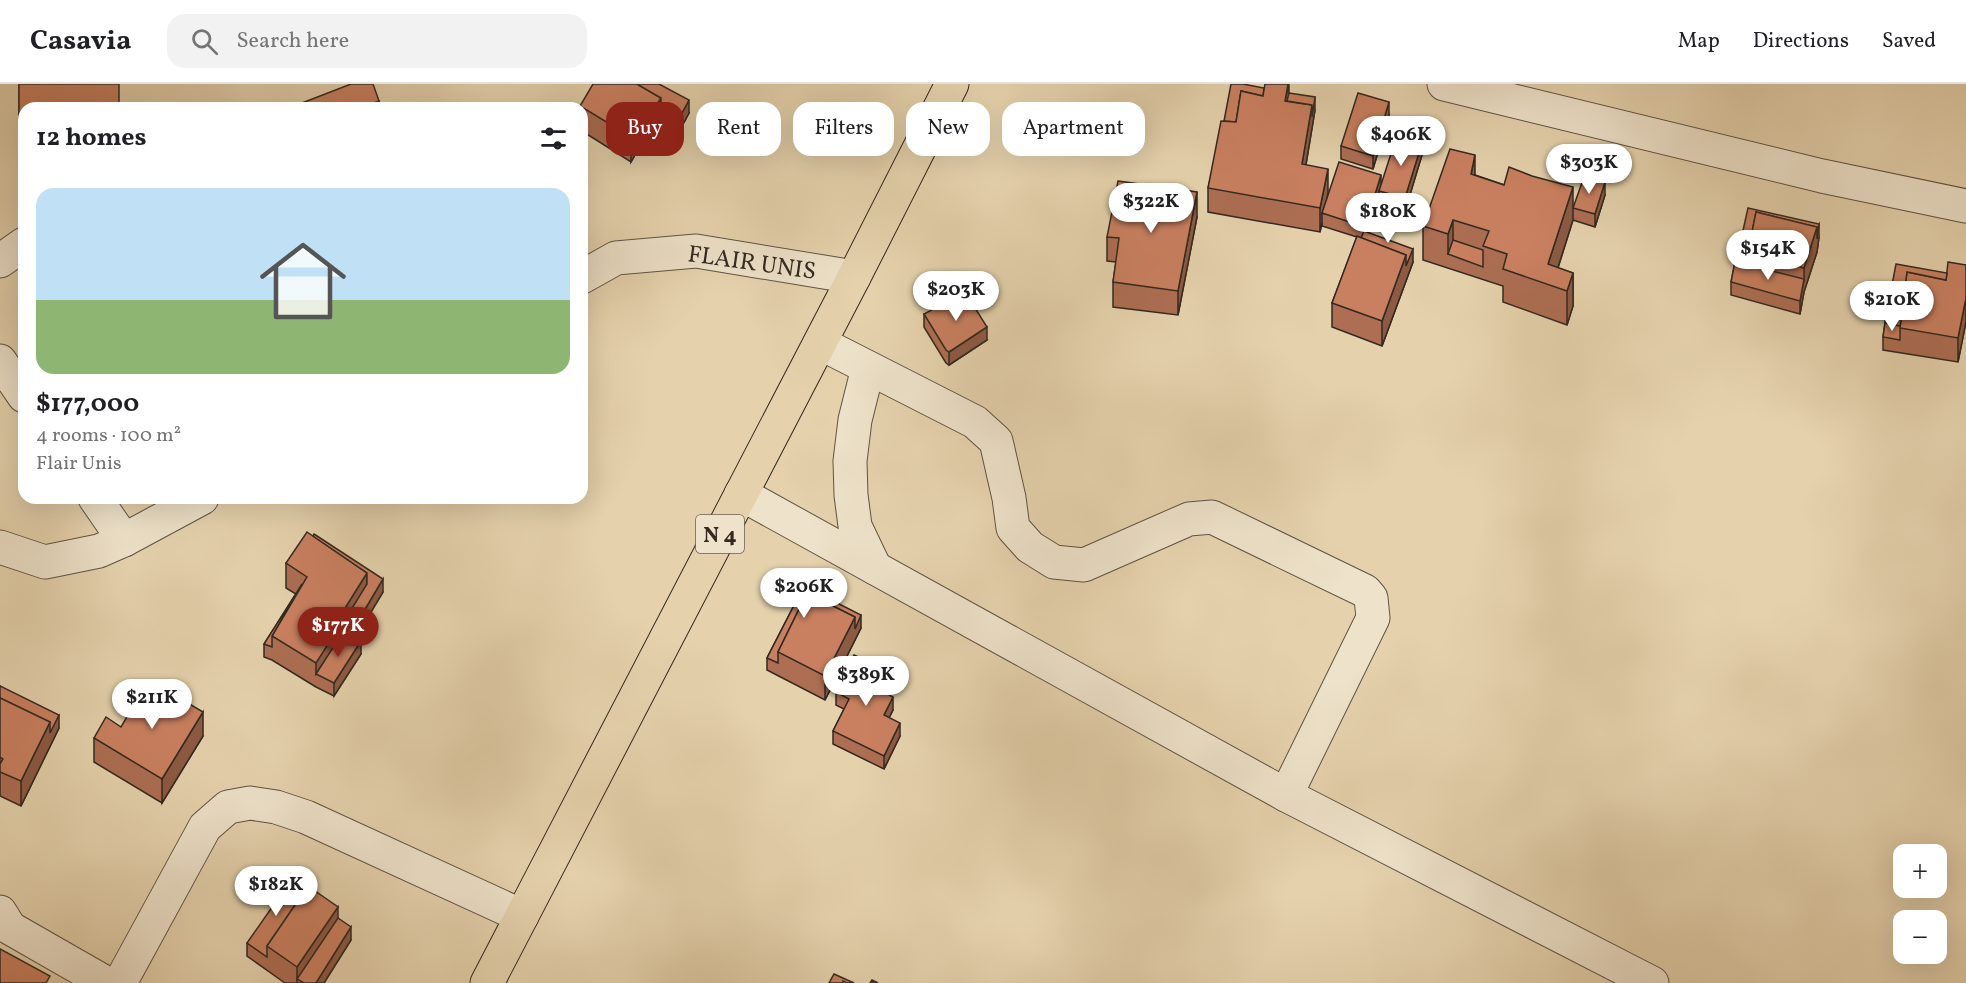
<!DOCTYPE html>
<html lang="en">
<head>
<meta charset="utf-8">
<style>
  body { margin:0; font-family:Vollkorn,serif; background:#f2f2f2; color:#202124; height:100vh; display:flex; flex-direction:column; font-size:22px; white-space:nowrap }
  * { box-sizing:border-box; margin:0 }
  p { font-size:20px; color:#757577 }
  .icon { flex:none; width:33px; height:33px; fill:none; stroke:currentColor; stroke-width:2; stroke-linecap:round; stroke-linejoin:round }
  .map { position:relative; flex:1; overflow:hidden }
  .details { position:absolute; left:18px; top:18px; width:570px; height:402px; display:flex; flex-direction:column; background:#fff; border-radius:18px; box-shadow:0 6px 24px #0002 }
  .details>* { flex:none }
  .guide { position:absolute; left:606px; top:18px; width:570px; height:54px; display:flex; gap:12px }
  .tools { position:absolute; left:1893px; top:760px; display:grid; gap:12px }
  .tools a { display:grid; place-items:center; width:54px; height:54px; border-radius:12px; background:#fff; box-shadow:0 6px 24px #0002; font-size:30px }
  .price { position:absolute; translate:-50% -51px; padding:0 14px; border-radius:21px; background:#fff; color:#222; font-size:20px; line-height:39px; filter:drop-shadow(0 2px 3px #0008) }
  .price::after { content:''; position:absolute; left:50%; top:36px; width:18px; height:14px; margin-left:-9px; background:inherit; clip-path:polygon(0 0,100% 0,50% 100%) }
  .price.current { background:#8f2418; color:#fff }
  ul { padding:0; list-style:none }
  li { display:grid; align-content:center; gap:12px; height:318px; padding:0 18px }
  li span { display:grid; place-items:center; height:186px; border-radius:18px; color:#555 }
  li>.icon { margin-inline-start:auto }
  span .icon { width:108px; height:108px; fill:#fffc; stroke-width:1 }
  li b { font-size:26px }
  h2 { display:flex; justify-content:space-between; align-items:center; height:72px; padding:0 18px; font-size:26px }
  .tag { padding:0 21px; border-radius:18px; background:#fff; box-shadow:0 6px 24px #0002; font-size:21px; line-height:54px }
  .tag.current { background:#8f2418; color:#fff }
  header { display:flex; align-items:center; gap:36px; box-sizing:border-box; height:84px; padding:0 30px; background:#fff; border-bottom:2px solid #e0e0e0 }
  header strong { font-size:28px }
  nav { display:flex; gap:33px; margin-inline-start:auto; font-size:21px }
  .search { width:420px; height:54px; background:#f2f2f2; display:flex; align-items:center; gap:15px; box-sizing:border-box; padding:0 21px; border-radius:18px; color:#757577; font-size:22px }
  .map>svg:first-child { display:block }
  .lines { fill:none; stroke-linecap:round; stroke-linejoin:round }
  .minor-casing { stroke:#5f5343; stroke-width:35 }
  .primary-casing { stroke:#322920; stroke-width:35 }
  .minor { stroke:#eee2ca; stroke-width:33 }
  .primary { stroke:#e5d2ad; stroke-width:33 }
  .wall { fill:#ad6e53; stroke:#322920; stroke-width:1.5; fill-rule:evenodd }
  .shaded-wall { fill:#8d5a43; stroke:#322920; stroke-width:1.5 }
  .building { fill:#c98060; stroke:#322920; stroke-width:1.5 }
  .labels { text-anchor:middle; stroke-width:4.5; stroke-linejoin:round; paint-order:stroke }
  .shield { fill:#eee2ca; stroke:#6a6053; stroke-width:1.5 }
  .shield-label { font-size:22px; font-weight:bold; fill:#322920 }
  .street-label { font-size:24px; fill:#322920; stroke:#eee2ca }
</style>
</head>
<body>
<header>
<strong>Casavia</strong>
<div class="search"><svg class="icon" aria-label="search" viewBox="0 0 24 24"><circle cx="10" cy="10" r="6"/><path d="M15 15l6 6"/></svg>Search here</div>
<nav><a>Map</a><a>Directions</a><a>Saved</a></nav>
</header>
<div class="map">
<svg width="1966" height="899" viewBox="0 0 1966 899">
  <rect width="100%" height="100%" fill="#e5d2ad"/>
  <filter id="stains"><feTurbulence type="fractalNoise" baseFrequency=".00333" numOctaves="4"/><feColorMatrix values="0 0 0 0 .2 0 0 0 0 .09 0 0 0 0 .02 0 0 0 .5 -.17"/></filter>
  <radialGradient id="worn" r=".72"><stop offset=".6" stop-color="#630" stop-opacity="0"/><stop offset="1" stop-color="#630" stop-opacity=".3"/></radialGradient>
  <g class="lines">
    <defs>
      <g id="minor">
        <path d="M1444 0 1822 92 1966 122"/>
        <path d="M0 177 24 160"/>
        <path d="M582 193 616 174 696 167 854 193"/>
        <path d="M820 259 975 338 996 357 1009 414 1013 444 1030 463 1054 478 1084 481 1189 435 1212 433 1365 507 1371 514 1373 534 1286 711"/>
        <path d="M0 277 24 312"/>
        <path d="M868 284 855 336 850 377 851 411 855 442 875 484"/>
        <path d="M741 410 1286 711 1652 899"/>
        <path d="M95 414 124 456"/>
        <path d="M0 463 45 478 99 467 124 456 202 414"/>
        <path d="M0 828 10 844 106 899"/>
        <path d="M120 899 205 743 228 723 250 719 276 723 306 733 522 832"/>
      </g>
      <path id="primary" d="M487 899 854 193 952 0"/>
    </defs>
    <use href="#minor" class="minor-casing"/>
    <use href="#primary" class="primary-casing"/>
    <use href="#minor" class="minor"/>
    <use href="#primary" class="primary"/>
  </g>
  <g class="wall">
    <path d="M19 0 24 24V63L19 62Z"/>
    <path d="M1264 4 1289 9 1315 26 1306 81 1328 109 1327 113 1381 99 1422 71 1405 127 1379 119V112L1368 148 1413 178 1382 262 1332 243V219L1357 153 1322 142V139L1320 148 1208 128V104L1224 37Z"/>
    <path d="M580 22 689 29 667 70 648 58 643 57 631 78 582 47V24H580Z"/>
    <path d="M1389 31 1373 85 1341 75V62Z"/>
    <path d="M1475 91 1573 124 1605 111 1595 143 1573 136 1558 184 1573 189V222L1567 241 1503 218V202L1423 176V142Z"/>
    <path d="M1197 133 1178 231 1113 223V198L1116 178 1107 177V153Z"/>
    <path d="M1742 151 1819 153 1817 168 1804 208 1800 230 1731 211V198L1735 178V166Z"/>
    <path d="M1966 181V238L1958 278 1883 266V253L1885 239V228L1892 201 1947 189Z"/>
    <path d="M924 230 987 256 949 281 946 279 924 243Z"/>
    <path d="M286 479 383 508 355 554 361 570 334 612 316 603 272 576 264 573V560L296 510 286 504ZM346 547 347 548 353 553 344 549Z"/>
    <path d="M804 502 861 544 825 616 767 586V574Z"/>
    <path d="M887 599 883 608 893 626 889 634 900 652 884 685 833 660V647L844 625 836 621V608Z"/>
    <path d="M0 602 59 644 21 722 0 712Z"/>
    <path d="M121 643 203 652 162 719 94 678V654Z"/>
    <path d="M338 834 351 856 324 899H285L247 872V859Z"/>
  </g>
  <g class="shaded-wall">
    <path d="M1289 0V22L1285 17Z"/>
    <path d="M1315 13V26L1302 104V80L1312 21Z"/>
    <path d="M661 14V38L648 45V58V34Z"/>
    <path d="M689 16V29L667 70V57Z"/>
    <path d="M379 17V24H361Z"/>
    <path d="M1389 18V31L1373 85V72Z"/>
    <path d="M643 33V57L631 78V53Z"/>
    <path d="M1422 59V71L1405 127V114Z"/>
    <path d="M1475 71V104L1471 90Z"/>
    <path d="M1328 85V109L1324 130 1322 129V139L1320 148V124Z"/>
    <path d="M1381 91V104L1379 107V112L1365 156V143Z"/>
    <path d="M1605 98V111L1595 143V130Z"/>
    <path d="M1573 103V136L1552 202 1548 180Z"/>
    <path d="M1197 108V133L1178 231V207Z"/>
    <path d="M1453 136V169L1448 170V150Z"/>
    <path d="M1819 140V153L1817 168 1804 208 1800 230V217L1804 196V184L1817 143Z"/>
    <path d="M1413 165V178L1382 262V237L1406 171Z"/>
    <path d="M1573 189V222L1567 241V207Z"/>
    <path d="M1966 214V238L1958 278V254Z"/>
    <path d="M987 243V256L949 281V268Z"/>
    <path d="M367 489V513L346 534V547L316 590V579L340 532Z"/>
    <path d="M383 495V508L355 555V542Z"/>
    <path d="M861 531V544L825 616V592L855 533Z"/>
    <path d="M361 557V570L334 612V599Z"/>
    <path d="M887 586V599L878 618V605Z"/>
    <path d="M893 613V626L884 644V631Z"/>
    <path d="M203 628V652L162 719V695Z"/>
    <path d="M59 631V644L21 722V697L50 638Z"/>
    <path d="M900 639V652L884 685V672Z"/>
    <path d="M338 823V847L297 895V899V883Z"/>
    <path d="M351 843V856L324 899H316Z"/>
  </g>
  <g class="building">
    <path d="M19 0H119V24H24V38H19Z"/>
    <path d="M351 0H373L379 17 361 24H289Z"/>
    <path d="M593 0H637L661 14 648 34 643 33 631 53 580 22Z"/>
    <path d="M637 0H659L689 16 667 57 648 45 661 25V14Z"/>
    <path d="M1231 0H1243L1264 4 1263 12 1241 7 1236 38 1224 37Z"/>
    <path d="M1265 0H1288L1285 17 1312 21 1302 80 1328 85 1320 124 1208 104 1221 37 1236 38 1241 7 1263 12Z"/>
    <path d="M1289 9 1315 13 1312 33V21L1287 17Z"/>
    <path d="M1358 9 1389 18 1373 72 1341 62Z"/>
    <path d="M1397 51 1422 59 1405 114 1379 107Z"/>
    <path d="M1450 65 1475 71 1471 90 1504 101 1509 83 1532 92 1573 103 1548 180 1573 189 1567 207 1503 185 1507 170 1483 162 1489 147 1453 136 1448 150 1423 142Z"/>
    <path d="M1339 78 1381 91 1365 143 1322 129Z"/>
    <path d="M1584 93 1605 98 1595 130 1573 124Z"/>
    <path d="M1118 97 1197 108 1178 207 1113 198 1119 154 1107 153Z"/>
    <path d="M1748 124 1819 140 1817 155V143L1756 128 1751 153 1742 151Z"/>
    <path d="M1756 128 1817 143 1804 184 1735 166 1740 150 1751 153Z"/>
    <path d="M1364 147 1413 165 1406 182V171L1361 154Z"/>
    <path d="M1357 152 1406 171 1382 237 1332 219Z"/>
    <path d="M1453 156 1483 166V183L1448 170Z"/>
    <path d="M1735 178 1804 195 1800 217 1731 198Z"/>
    <path d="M1948 178 1966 181V214L1958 254 1900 244 1902 231 1885 228 1890 200 1905 203 1907 188 1946 196Z"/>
    <path d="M1896 180 1947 189 1946 196 1907 188 1905 203 1892 201Z"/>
    <path d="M965 208 987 243 949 268 946 266 924 230Z"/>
    <path d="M1885 239 1900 242V256L1883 253Z"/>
    <path d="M307 448 367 489 340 532 343 537 316 579 272 552 307 493 286 479Z"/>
    <path d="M314 450 383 495 355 542 346 534 367 500V489L313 452Z"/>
    <path d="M302 500 272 552V563L264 560Z"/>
    <path d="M804 502 861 531 855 545V533L807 509 778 568V579L767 574Z"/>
    <path d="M807 509 855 533 825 592 778 568Z"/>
    <path d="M343 548 361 557 334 599 316 590Z"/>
    <path d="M854 571 887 586 878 605 893 613 884 631 900 639 884 672 833 647 849 615 836 608Z"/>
    <path d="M149 596 203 628 162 695 94 654 106 633 121 643Z"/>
    <path d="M0 602 59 631 50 649V638L0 614Z"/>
    <path d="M0 614 50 638 21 697 0 688V680L3 675 0 673Z"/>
    <path d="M291 796 306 805 267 862V873L247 859Z"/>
    <path d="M308 802 338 823 297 883 267 862Z"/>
    <path d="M338 834 351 843 316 899H304L297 895Z"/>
    <path d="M0 865 50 892 46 899H0Z"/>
    <path d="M834 890 854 899H847L843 897V899H829Z"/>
    <path d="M872 896 878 899H870Z"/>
  </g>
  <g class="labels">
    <rect class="shield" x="696" y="431" width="48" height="38" rx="4.5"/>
    <g class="shield-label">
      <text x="720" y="458">N 4</text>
    </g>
    <g class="street-label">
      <text transform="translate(752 178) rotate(8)" y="8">FLAIR UNIS</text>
    </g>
  </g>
  <rect width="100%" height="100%" filter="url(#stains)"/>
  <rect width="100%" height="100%" fill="url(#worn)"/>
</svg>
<div class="tools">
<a>+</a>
<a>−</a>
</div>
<b class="price" style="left:1401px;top:83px">$406K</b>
<b class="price" style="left:1589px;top:111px">$303K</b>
<b class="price" style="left:1151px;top:150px">$322K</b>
<b class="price" style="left:1388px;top:160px">$180K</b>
<b class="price" style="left:1768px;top:197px">$154K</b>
<b class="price" style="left:956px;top:238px">$203K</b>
<b class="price" style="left:1892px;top:248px">$210K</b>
<b class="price" style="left:804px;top:535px">$206K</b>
<b class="price current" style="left:338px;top:574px">$177K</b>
<b class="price" style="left:866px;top:623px">$389K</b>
<b class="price" style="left:152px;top:646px">$211K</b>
<b class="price" style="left:276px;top:833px">$182K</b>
<div class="guide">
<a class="tag current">Buy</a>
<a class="tag">Rent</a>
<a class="tag">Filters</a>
<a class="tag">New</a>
<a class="tag">Apartment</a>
</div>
<section class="details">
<h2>12 homes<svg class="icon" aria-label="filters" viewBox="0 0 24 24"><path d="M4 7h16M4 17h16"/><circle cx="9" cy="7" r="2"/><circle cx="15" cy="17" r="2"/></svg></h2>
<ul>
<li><span style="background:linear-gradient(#bfe0f5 60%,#8fb573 0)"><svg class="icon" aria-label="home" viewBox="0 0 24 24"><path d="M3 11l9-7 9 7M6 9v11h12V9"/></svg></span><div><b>$177,000</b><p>4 rooms · 100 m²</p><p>Flair Unis</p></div></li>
</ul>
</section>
</div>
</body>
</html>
